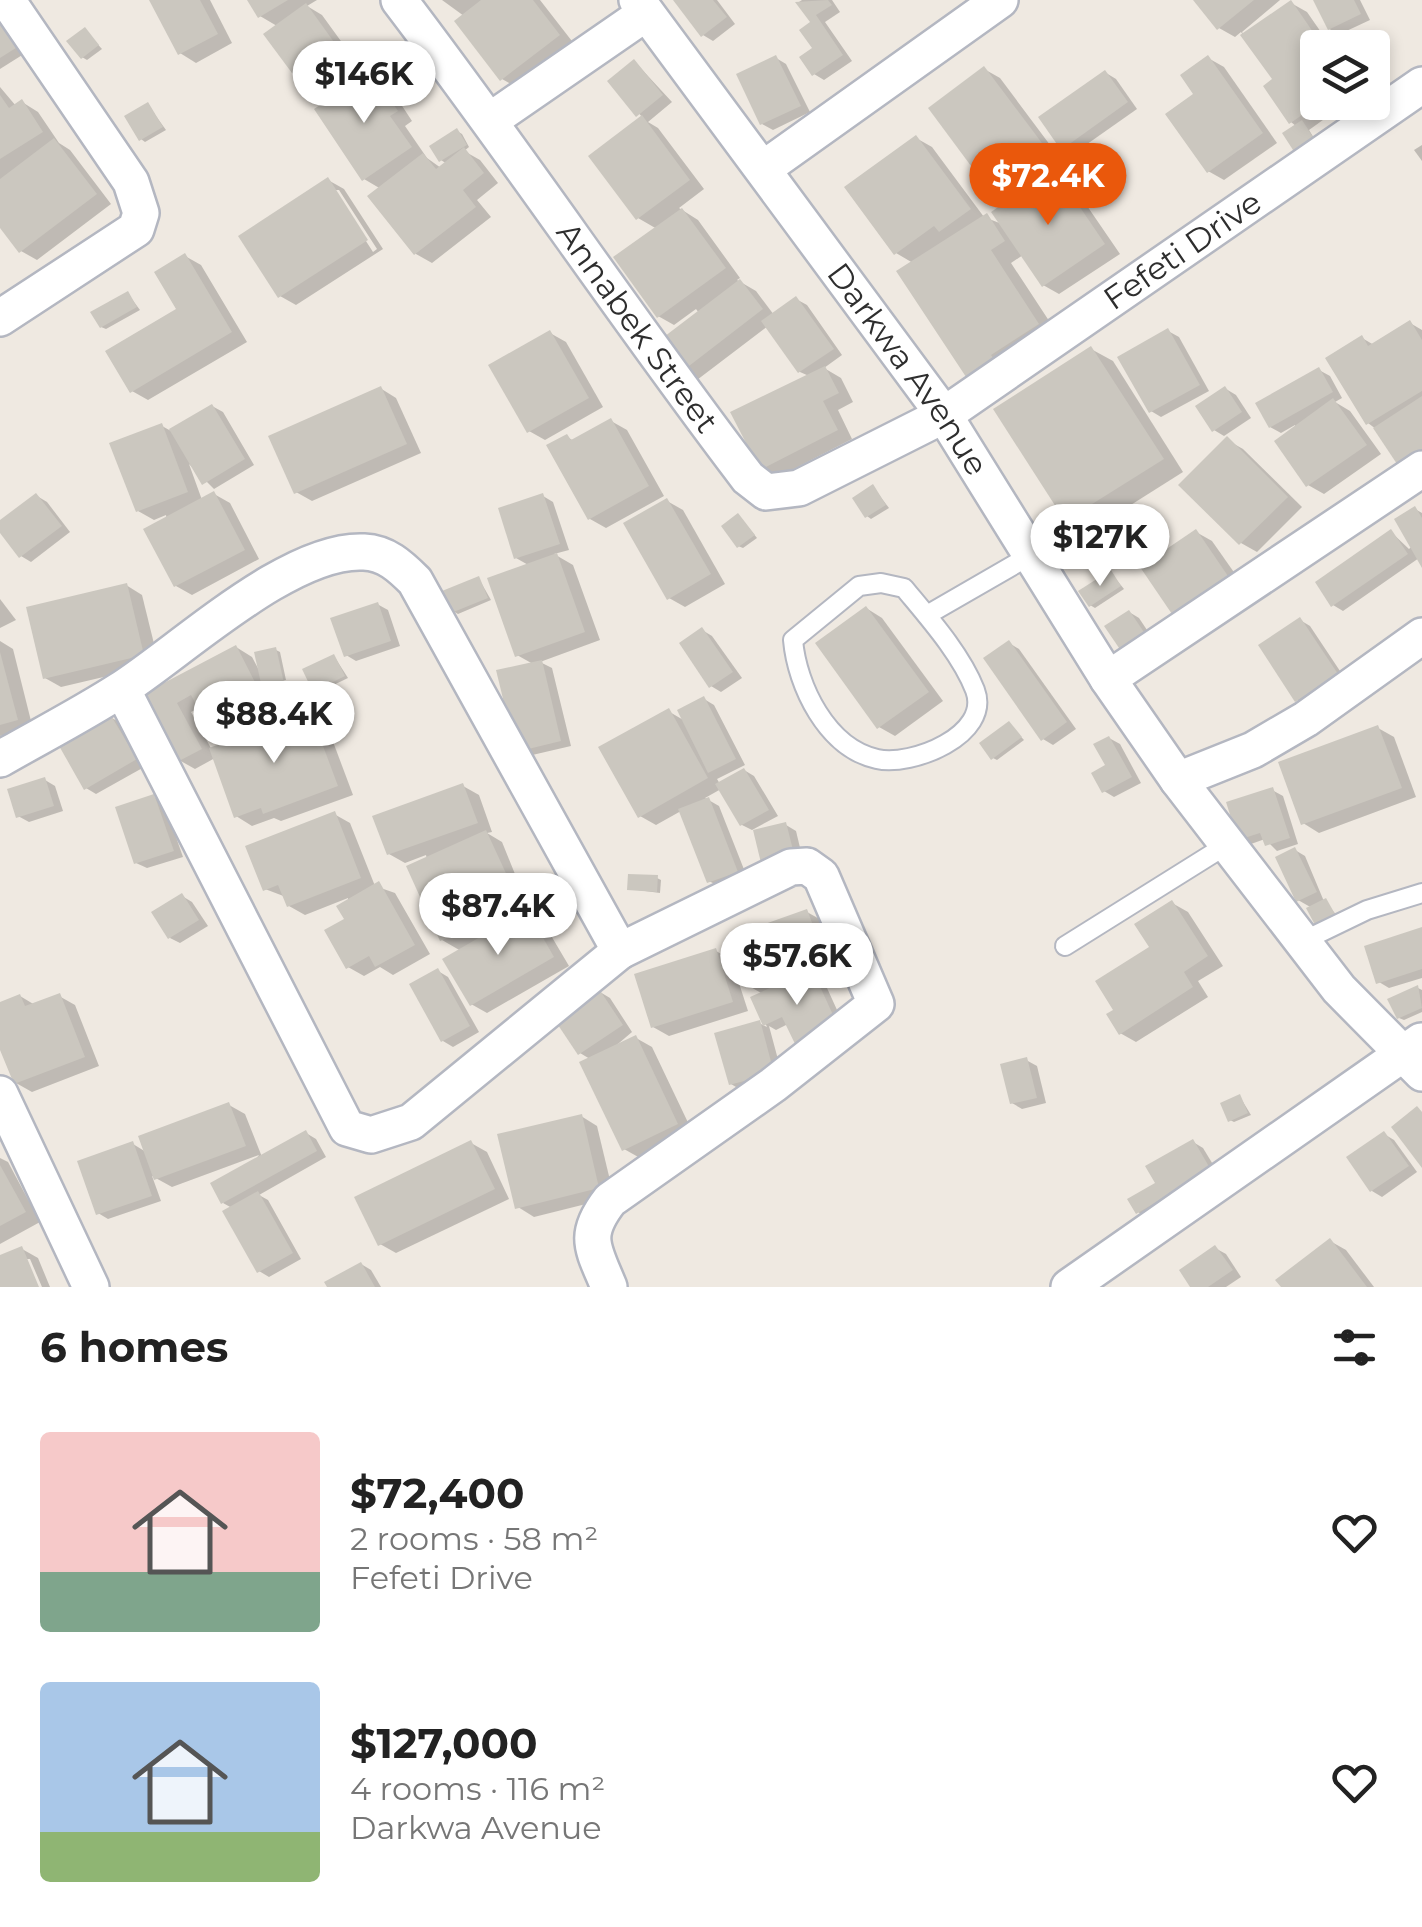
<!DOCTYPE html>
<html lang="en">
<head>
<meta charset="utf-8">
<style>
  body { margin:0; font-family:Montserrat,sans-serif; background:#f2f2f2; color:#222; height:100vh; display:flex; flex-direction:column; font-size:38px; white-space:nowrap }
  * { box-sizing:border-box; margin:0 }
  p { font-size:32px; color:#767676 }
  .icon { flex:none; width:55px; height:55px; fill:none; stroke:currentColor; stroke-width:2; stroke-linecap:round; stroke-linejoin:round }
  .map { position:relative; height:1287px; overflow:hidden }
  .panel { display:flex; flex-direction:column; background:#fff; flex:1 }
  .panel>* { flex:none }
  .buttons { position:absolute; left:1300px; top:30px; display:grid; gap:20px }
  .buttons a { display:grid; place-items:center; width:90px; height:90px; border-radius:10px; background:#fff; box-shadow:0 5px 15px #0003; font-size:50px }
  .price { position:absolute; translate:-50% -85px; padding:0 22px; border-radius:35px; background:#fff; color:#222; font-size:32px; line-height:65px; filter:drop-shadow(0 2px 5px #0008) }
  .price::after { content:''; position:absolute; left:50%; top:60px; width:30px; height:22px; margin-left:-15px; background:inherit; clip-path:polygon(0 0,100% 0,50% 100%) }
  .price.on { background:#ea580c; color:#fff }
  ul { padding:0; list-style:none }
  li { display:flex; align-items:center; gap:30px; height:250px; padding:0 40px }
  li span { display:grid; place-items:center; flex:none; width:280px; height:200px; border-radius:10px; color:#555 }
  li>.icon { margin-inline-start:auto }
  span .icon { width:120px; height:120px; fill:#fffc; stroke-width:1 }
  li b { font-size:42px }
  h2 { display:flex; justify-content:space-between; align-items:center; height:120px; padding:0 40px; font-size:42px }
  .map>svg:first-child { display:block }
  .shadow { fill:#0003; fill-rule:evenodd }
  .building { fill:#cbc7bf }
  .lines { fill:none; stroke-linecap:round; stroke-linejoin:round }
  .service-casing { stroke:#b4b7c1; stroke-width:22 }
  .minor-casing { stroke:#b4b7c1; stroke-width:40 }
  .service { stroke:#fff; stroke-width:18 }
  .minor { stroke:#fff; stroke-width:35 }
  .labels { text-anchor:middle; stroke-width:10; stroke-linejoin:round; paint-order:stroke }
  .street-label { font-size:32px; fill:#2e2e2e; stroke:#fff }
</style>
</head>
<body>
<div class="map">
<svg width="1422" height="1287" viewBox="0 0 1422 1287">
  <rect width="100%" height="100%" fill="#efe9e1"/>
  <g class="shadow">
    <path d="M152 0H210L232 43 196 63 180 53Z"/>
    <path d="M250 0H317L307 6 322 15 367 77 371 74 387 83 412 121 405 126 427 158 441 168 447 164 441 160 457 131 462 134 469 147 464 151 480 160 498 183 477 200 491 217 432 263 416 254 381 189 364 179 325 105 313 98 277 26 260 16Z"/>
    <path d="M442 0H540L575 45 518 88 502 79 464 16Z"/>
    <path d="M676 0H717L735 24 713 41 703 35Z"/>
    <path d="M802 0H832L840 12 825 22 852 61 824 80 814 74 813 23 799 2Z"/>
    <path d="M1196 0H1280L1242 32 1244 35 1291 3 1307 12 1332 48H1318V102H1348L1309 130 1317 143 1291 122 1275 80 1241 32 1235 37 1219 28Z"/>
    <path d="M1315 0H1360L1370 20 1340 34 1329 29Z"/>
    <path d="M0 13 27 52 0 69Z"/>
    <path d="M85 30 102 49 87 60 82 57Z"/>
    <path d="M776 58 786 64 810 112 773 130 762 124Z"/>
    <path d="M1208 58 1224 67 1277 143 1224 180 1208 171Z"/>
    <path d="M635 62 672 102 648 122 658 128 704 189 679 208 698 220 740 278 737 280 756 291 774 315 796 299 807 305 842 355 824 368 841 378 853 402 838 410 852 439 778 477 762 468 809 376 800 372 768 326 693 383 677 374 699 313 696 309 674 325 658 316 657 229 638 218 643 118 611 82Z"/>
    <path d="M984 69 1000 78 1065 165 1055 172 1070 181 1120 254 1059 294 1043 285 1023 255 1011 263 1059 336 1011 367 1021 383 997 399 913 263 896 253 916 138 932 147 984 217 1002 224 1009 202 996 195Z"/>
    <path d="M1106 73 1116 79 1137 109 1073 154 1062 148Z"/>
    <path d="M0 87 16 106 22 102 38 112 59 143 70 150 111 204 37 260 21 251 0 224Z"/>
    <path d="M148 105 166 130 145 142 141 139Z"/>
    <path d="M1422 145V161L1414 150Z"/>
    <path d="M328 180 344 189 383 249 296 305 280 296ZM333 190H339L377 249 373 252Z"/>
    <path d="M185 256 201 265 247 342 148 400 132 391 179 310Z"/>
    <path d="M128 294 140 310 106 329 101 327Z"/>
    <path d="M1410 323 1422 330V464L1368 423 1362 338 1374 345Z"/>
    <path d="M1168 331 1179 337 1209 391 1161 417 1151 411Z"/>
    <path d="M550 333 566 342 603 407 545 440 529 431Z"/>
    <path d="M1091 349 1113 361 1183 472 1088 532 1067 520Z"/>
    <path d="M1319 370 1330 376 1342 398 1335 402 1350 411 1381 454 1324 494 1308 485 1295 425 1281 433 1270 427Z"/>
    <path d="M380 388 396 398 421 453 312 501 296 492Z"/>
    <path d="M1226 389 1236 395 1251 418 1224 436 1214 430Z"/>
    <path d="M212 406 223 412 254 465 214 489 189 464 202 500 214 494 230 503 259 559 192 595 176 586 166 515 154 520 138 511 162 426 171 431Z"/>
    <path d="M611 421 627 430 664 496 606 528 590 519 567 437 574 441Z"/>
    <path d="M1227 440 1243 449 1302 507 1257 552 1241 543Z"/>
    <path d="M873 487 889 508 871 519 867 516Z"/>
    <path d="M37 496 47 502 70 532 31 562 21 556 0 524Z"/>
    <path d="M543 496 553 502 569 550 554 554 573 565 600 640 540 662 552 668 571 746 528 756 518 750 533 664 517 655 530 566 516 558Z"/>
    <path d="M667 501 683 510 725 584 685 607 669 598Z"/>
    <path d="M1415 509 1422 513V563L1419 558 1343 611 1333 605 1391 532 1409 549 1412 546Z"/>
    <path d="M739 516 757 538 743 548 738 546Z"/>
    <path d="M1196 532 1212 541 1245 588 1192 625Z"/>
    <path d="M1111 573 1124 589 1095 608 1090 605Z"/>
    <path d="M479 579 491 600 458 614 453 611Z"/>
    <path d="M126 585 142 595 159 664 61 687 45 678Z"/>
    <path d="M0 599 16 620 0 628Z"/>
    <path d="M377 604 388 610 400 646 356 661 346 655Z"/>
    <path d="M866 608 882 618 943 701 895 736 879 727Z"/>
    <path d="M1129 612 1139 618 1161 651 1129 659Z"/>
    <path d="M1300 620 1310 626 1346 680 1307 706 1297 700Z"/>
    <path d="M702 630 712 636 742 678 721 692 711 686Z"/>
    <path d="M0 641 13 649 33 729 0 736Z"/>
    <path d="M1009 643 1019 649 1076 729 1053 745 1043 739Z"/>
    <path d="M236 647 252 657 260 672 276 650 280 652 286 680 268 684 275 701 223 728 207 719 201 707 191 712 212 750 310 714 326 723 353 795 281 821 274 818 252 826 236 816 215 758 195 769 179 760 145 696Z"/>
    <path d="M334 656 348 678 319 692 315 690Z"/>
    <path d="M704 699 714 705 745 765 717 779 720 784 744 770 754 776 778 816 752 830 742 825 721 789 705 798 719 806 747 877 720 887 709 881 681 811 656 825 640 816 668 711 685 721Z"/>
    <path d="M110 717 121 723 146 766 96 794 86 788Z"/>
    <path d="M1009 724 1024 740 997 760 993 758Z"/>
    <path d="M1378 728 1394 737 1416 797 1319 833 1303 823Z"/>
    <path d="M1109 738 1120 744 1141 783 1114 797 1104 791Z"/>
    <path d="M45 780 55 786 63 811 29 822 18 816Z"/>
    <path d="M463 786 479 795 492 832 487 833 502 842 532 916 543 922 569 966 487 1013 471 1004 461 951 442 940 426 855 405 863 389 854Z"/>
    <path d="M1272 790 1283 796 1298 844 1277 851 1265 839 1251 844 1241 838Z"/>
    <path d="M154 797 164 803 183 857 147 868 136 863Z"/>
    <path d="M334 814 350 823 375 886 395 893 430 954 393 975 380 967 364 976 348 967V898L305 915 289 906 286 897 265 889Z"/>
    <path d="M786 825 796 831 803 860 774 867Z"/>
    <path d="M1295 850 1305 856 1323 899 1338 917 1321 926 1312 908 1298 900Z"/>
    <path d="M657 878 661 880 660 893 630 889Z"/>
    <path d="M182 896 192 902 208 926 180 943 170 938Z"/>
    <path d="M1172 903 1188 912 1223 966 1198 981 1208 997 1136 1042 1120 1033 1117 1011Z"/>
    <path d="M807 912 823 921 838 965 815 973 822 977 848 1034 788 1024 776 1030 769 1026 783 1078 741 1090 731 1084 759 1023 767 1027 754 998 763 994 738 980 748 1011 669 1036 653 1027 716 951 737 963Z"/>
    <path d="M1422 930V978L1389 988 1379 982Z"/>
    <path d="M438 971 448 977 479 1032 453 1047 443 1041Z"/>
    <path d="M1418 988 1422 990V1012L1404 1020 1399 1018Z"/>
    <path d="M600 992 610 998 632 1032 612 1049 636 1038 652 1047 693 1133 640 1158 624 1149 590 1059 580 1053Z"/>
    <path d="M20 996 35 1005 59 996 75 1005 99 1066 32 1092 16 1083 0 1043V1004Z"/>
    <path d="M1026 1060 1037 1066 1046 1103 1022 1109 1012 1103Z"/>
    <path d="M1240 1097 1251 1115 1234 1122 1230 1120Z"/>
    <path d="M229 1105 245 1114 262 1157 306 1133 316 1139 326 1157 259 1195 268 1200 301 1259 269 1277 259 1271 232 1208 223 1203 259 1155 172 1187 152 1176 161 1201 108 1219 98 1213 133 1144 146 1152Z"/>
    <path d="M581 1116 597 1126 614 1197 534 1217 518 1207Z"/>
    <path d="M1384 1134 1394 1140 1417 1172 1382 1197 1372 1191Z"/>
    <path d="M1193 1142 1203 1148 1220 1176 1148 1218 1138 1212Z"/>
    <path d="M471 1143 487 1152 509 1199 396 1253 380 1244Z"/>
    <path d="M0 1158 8 1162 40 1222 0 1244Z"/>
    <path d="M1330 1241 1346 1250 1374 1287H1284Z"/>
    <path d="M1215 1248 1226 1254 1241 1277 1226 1287H1193Z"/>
    <path d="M22 1249 38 1258 50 1287H42L30 1259H25L36 1287H0V1258Z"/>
    <path d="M361 1264 371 1270 381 1287H330Z"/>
  </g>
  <g class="building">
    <path d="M149 0H200L218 34 178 55Z"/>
    <path d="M247 0H288L258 18Z"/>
    <path d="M481 0H533L560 35 500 81 454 21Z"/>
    <path d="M673 0H713L727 17 701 37Z"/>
    <path d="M828 0 832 5 816 15 843 55 812 76 799 57 812 48 799 30 810 22 795 2Z"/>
    <path d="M1193 0H1254L1217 30Z"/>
    <path d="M1291 0 1324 48H1318V104L1289 124 1263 86 1272 79 1240 35Z"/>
    <path d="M1313 0H1354L1361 14 1328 30Z"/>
    <path d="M306 3 354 70 312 100 263 34Z"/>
    <path d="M0 17 19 46 0 58Z"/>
    <path d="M85 27 99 45 81 59 66 41Z"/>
    <path d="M776 55 801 106 760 125 736 74Z"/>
    <path d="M1208 55 1263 133 1207 173 1165 114 1193 94 1180 75Z"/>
    <path d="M634 59 663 95 636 117 607 81Z"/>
    <path d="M984 66 1051 155 994 197 928 108Z"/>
    <path d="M1105 70 1128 102 1061 150 1038 117Z"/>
    <path d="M371 71 398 111 390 116 412 147 362 181 314 109Z"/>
    <path d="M0 95 9 108 22 99 43 132 0 159Z"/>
    <path d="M148 102 163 127 139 141 124 116Z"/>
    <path d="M642 115 690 180 636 220 588 156Z"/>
    <path d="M1302 120 1315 140 1295 153 1282 133Z"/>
    <path d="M457 128 467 145 439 162 429 146Z"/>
    <path d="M916 135 971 209 939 232 934 226 894 255 844 187Z"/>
    <path d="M54 138 97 194 19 253 0 228V179Z"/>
    <path d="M464 147 484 173 463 190 476 207 414 255 367 196 423 153 436 169Z"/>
    <path d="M1054 169 1105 244 1042 287 991 212Z"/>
    <path d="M328 177 368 240 278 298 238 236Z"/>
    <path d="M682 208 726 268 657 318 613 257Z"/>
    <path d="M987 213 1005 241 991 250 1039 324 991 355 1002 370 974 389 896 271Z"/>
    <path d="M185 253 232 332 130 393 105 351 176 309 154 272Z"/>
    <path d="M740 279 763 309 676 376 652 346Z"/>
    <path d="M128 291 137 307 100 328 90 312Z"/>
    <path d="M796 296 834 349 798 373 761 321Z"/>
    <path d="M1410 320 1422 340V391L1366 425 1325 358 1362 335 1368 346Z"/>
    <path d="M1168 328 1200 385 1149 413 1117 357Z"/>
    <path d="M550 330 589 398 527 433 488 365Z"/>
    <path d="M1091 346 1164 459 1065 521 993 409Z"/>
    <path d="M825 366 839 393 823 401 838 430 760 470 730 412Z"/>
    <path d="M1319 367 1333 392 1269 428 1255 403Z"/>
    <path d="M381 386 407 444 294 494 268 436Z"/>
    <path d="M1225 386 1242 412 1212 432 1195 406Z"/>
    <path d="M1422 396V452L1399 467 1373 428Z"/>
    <path d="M1333 398 1367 445 1306 487 1274 441Z"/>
    <path d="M212 404 245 459 202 485 169 429Z"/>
    <path d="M611 418 649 486 588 520 546 445 567 434 571 440Z"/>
    <path d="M162 423 188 492 136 512 109 443Z"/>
    <path d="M1227 436 1288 497 1239 545 1178 485Z"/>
    <path d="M873 484 886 505 865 518 852 498Z"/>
    <path d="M214 491 245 550 174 587 143 529Z"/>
    <path d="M36 493 62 526 19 558 0 533V520Z"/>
    <path d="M543 493 560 544 514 559 498 508Z"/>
    <path d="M667 498 711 574 667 600 623 523Z"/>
    <path d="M1415 506 1422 518V568L1394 519Z"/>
    <path d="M738 513 755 535 737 548 721 526Z"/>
    <path d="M1196 529 1230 579 1174 617 1140 567Z"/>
    <path d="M1391 529 1408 554 1331 607 1315 582Z"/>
    <path d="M557 553 585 632 515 657 487 578Z"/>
    <path d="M1111 570 1121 586 1089 607 1078 591Z"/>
    <path d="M479 576 488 598 451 613 442 591Z"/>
    <path d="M127 583 144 655 43 679 26 607Z"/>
    <path d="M378 602 391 641 344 657 330 618Z"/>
    <path d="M866 606 929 692 877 729 815 643Z"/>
    <path d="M1129 610 1152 644 1128 661 1104 626Z"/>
    <path d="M1300 617 1338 674 1295 702 1258 645Z"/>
    <path d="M702 627 733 672 709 688 679 643Z"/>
    <path d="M1009 640 1067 722 1041 741 983 658Z"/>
    <path d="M236 645 260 692 205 721 191 695 177 703 202 749 177 762 141 695Z"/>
    <path d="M276 647 284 683 262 688 254 652Z"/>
    <path d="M0 652 18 720 0 725Z"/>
    <path d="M334 654 345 676 313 692 302 669Z"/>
    <path d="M542 660 561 741 516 752 496 670Z"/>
    <path d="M704 696 736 759 708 773 677 710Z"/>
    <path d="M669 708 708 778 638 818 598 747Z"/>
    <path d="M310 711 338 786 263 814 261 808 234 818 209 748Z"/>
    <path d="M110 714 137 759 84 790 58 744Z"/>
    <path d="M1009 721 1022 737 991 760 979 743Z"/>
    <path d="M1378 725 1402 788 1301 825 1278 762Z"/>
    <path d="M1109 736 1132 777 1102 793 1091 773 1105 765 1093 744Z"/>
    <path d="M744 768 769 810 740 826 715 784Z"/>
    <path d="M45 777 54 806 16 818 7 789Z"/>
    <path d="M463 783 478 823 387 855 372 816Z"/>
    <path d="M1273 787 1290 838 1265 846 1260 833 1238 840 1226 802Z"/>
    <path d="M154 794 174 851 134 864 115 807Z"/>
    <path d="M709 797 738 872 707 883 678 809Z"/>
    <path d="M335 811 361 878 287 907 278 885 263 891 245 846Z"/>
    <path d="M786 822 794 854 761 863 753 830Z"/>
    <path d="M486 830 521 906 440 941 406 866Z"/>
    <path d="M1295 847 1317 892 1296 902 1275 857Z"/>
    <path d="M628 874 658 875 657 892 627 890Z"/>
    <path d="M379 881 415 945 375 967 369 956 346 969 324 930 344 919 336 906Z"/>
    <path d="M182 893 199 920 168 939 151 912Z"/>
    <path d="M1326 898 1335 914 1315 925 1306 908Z"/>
    <path d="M1172 900 1208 956 1184 972 1193 987 1119 1035 1106 1014 1113 1010 1095 981 1149 947 1134 924Z"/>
    <path d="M807 909 824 956 742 985 725 938Z"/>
    <path d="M527 910 554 957 470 1006 442 959Z"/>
    <path d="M1422 927V969L1376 984 1364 946Z"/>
    <path d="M716 948 733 1002 651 1028 634 974Z"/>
    <path d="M438 968 470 1026 441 1042 409 984Z"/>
    <path d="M812 969 839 1028 797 1048 782 1017 763 1026 750 997Z"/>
    <path d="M1418 985 1422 1008 1397 1019 1387 999Z"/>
    <path d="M599 989 623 1025 578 1055 554 1019Z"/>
    <path d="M60 993 85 1057 14 1084 0 1050V1002L20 994 25 1006Z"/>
    <path d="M760 1020 774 1073 729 1085 714 1033Z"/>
    <path d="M636 1035 678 1124 622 1151 579 1062Z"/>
    <path d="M1027 1057 1037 1098 1010 1104 1000 1064Z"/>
    <path d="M1240 1094 1248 1113 1228 1122 1220 1103Z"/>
    <path d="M229 1102 246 1146 154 1180 138 1136Z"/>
    <path d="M1417 1106 1422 1112V1168L1391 1127Z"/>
    <path d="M582 1114 599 1188 515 1209 497 1134Z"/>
    <path d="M306 1130 317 1151 221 1204 210 1183Z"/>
    <path d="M1384 1131 1409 1166 1370 1192 1346 1157Z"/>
    <path d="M1193 1139 1211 1170 1136 1214 1127 1199 1155 1183 1145 1166Z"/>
    <path d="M471 1140 495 1189 378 1246 354 1197Z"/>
    <path d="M133 1141 152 1196 96 1215 77 1161Z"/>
    <path d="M0 1165 26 1212 0 1226Z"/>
    <path d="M258 1191 293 1253 257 1273 222 1211Z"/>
    <path d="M1330 1238 1367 1287H1281L1275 1280Z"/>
    <path d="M1215 1245 1233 1270 1208 1287H1190L1179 1270Z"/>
    <path d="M22 1246 39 1287H0V1255Z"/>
    <path d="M361 1262 375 1287H327L324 1282Z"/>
  </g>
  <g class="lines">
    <defs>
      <g id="service">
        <path d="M881 583 904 588C928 617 961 654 975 690 992 735 911 767 877 759 827 748 797 686 793 640L859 586Z"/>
        <path d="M927 615 1031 555"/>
        <path d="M1305 940 1367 910 1422 893"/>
        <path d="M1065 946 1228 844"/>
      </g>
      <g id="minor">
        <path id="s1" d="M399 0C519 157 628 321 748 478L766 492 799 488 944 415 1422 85"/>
        <path id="s2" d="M637 0 944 415 1108 679 1178 780 1339 989 1422 1073"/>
        <path d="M491 120 646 13"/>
        <path d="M763 169 1000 0"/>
        <path d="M0 318 136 229 141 213 131 182 7 0"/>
        <path d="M1108 679 1422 469"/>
        <path d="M0 759C40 736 81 715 120 690 180 652 289 548 364 552 386 553 400 566 415 581L620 951 411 1122 371 1135 347 1128 122 689"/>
        <path d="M1178 780 1253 750 1306 719 1422 636"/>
        <path d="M0 1094 91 1287"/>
        <path d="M609 1287C593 1248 582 1236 610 1200L773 1085 876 1004 821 876 807 866 791 867 620 951"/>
        <path d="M1069 1287 1421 1041"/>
      </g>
    </defs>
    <use href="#service" class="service-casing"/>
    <use href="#minor" class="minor-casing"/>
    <use href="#service" class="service"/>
    <use href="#minor" class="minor"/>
  </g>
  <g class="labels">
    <g class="street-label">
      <text dy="11" stroke="none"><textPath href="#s1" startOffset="1100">Fefeti Drive</textPath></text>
      <text dy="11" stroke="none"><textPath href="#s1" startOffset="405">Annabek Street</textPath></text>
      <text dy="11" stroke="none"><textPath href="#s2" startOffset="458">Darkwa Avenue</textPath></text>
    </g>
  </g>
</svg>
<div class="buttons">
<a><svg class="icon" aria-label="layers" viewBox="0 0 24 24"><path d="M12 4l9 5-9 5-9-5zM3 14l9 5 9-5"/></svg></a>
</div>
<b class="price" style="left:364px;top:126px">$146K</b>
<b class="price on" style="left:1048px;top:228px">$72.4K</b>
<b class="price" style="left:1100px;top:589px">$127K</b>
<b class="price" style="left:274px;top:766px">$88.4K</b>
<b class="price" style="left:498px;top:958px">$87.4K</b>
<b class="price" style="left:797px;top:1008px">$57.6K</b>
</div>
<section class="panel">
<h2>6 homes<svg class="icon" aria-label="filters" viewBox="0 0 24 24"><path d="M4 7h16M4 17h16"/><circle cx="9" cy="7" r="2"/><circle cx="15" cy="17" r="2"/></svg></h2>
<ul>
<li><span style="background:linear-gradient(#f6c9c9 70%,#7fa58c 0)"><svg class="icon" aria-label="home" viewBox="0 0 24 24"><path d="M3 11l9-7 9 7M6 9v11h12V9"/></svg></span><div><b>$72,400</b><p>2 rooms · 58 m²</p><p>Fefeti Drive</p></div><svg class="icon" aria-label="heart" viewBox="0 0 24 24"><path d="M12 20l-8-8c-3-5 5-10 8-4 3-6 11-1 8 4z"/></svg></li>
<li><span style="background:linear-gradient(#a9c7e8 75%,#8fb573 0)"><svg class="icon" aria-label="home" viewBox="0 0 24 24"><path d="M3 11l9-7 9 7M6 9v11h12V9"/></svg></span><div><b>$127,000</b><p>4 rooms · 116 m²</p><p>Darkwa Avenue</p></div><svg class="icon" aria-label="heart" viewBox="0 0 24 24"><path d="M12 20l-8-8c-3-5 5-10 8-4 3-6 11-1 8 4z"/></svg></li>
</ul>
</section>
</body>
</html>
